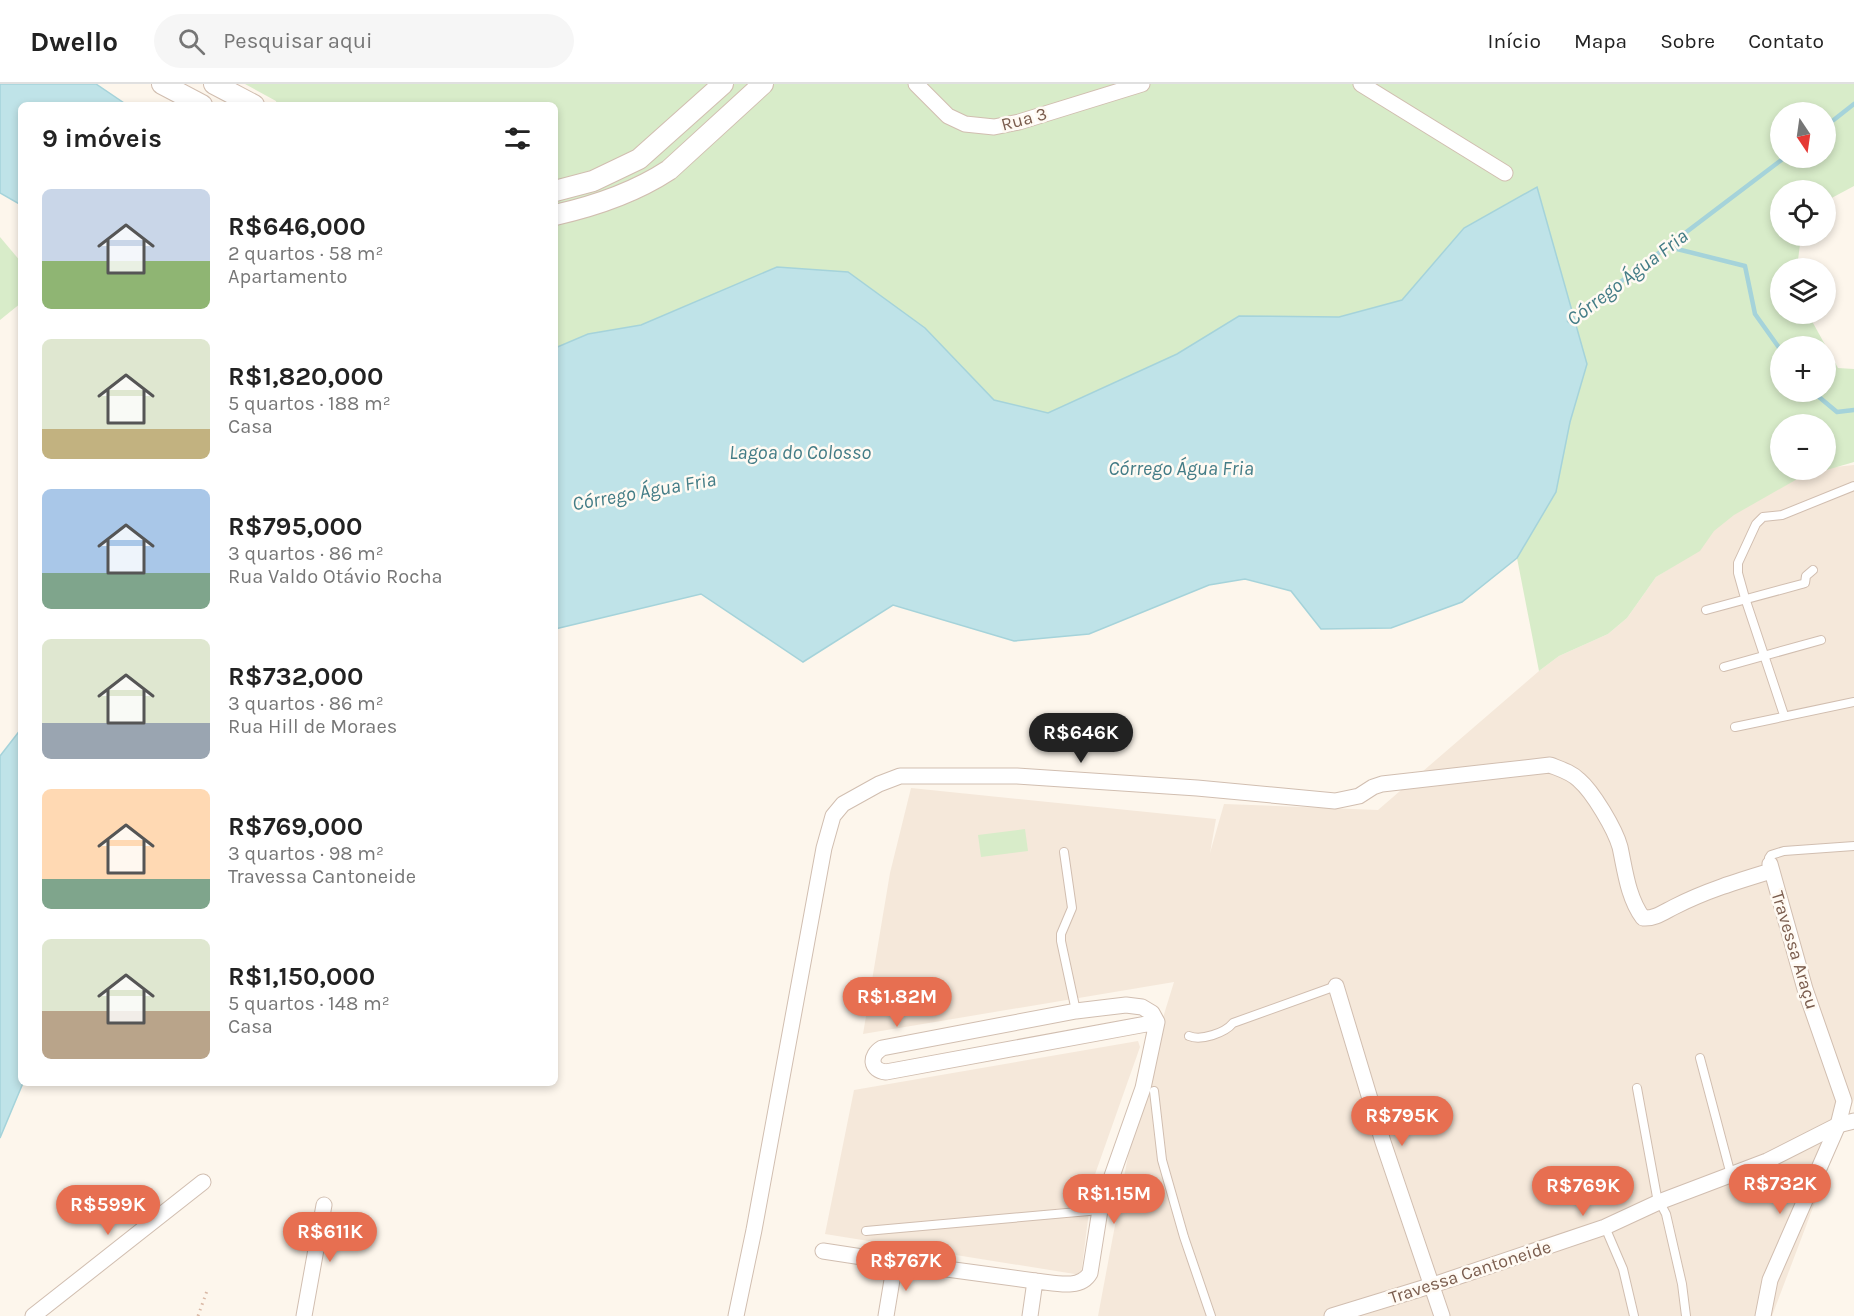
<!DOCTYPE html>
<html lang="pt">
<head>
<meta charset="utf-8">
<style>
  body { margin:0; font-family:Karla,sans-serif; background:#f6f6f6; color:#222; height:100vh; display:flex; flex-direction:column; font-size:22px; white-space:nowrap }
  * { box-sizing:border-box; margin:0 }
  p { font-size:20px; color:#767676 }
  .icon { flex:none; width:33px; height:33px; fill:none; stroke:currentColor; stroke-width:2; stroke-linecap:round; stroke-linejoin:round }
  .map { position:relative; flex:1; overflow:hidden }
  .drawer { position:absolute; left:18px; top:18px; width:540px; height:984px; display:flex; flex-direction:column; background:#fff; border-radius:9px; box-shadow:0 3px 9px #0003 }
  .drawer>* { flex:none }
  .needle { width:39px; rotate:167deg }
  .buttons { position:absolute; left:1770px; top:18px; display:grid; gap:12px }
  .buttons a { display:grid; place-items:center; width:66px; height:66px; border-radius:50%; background:#fff; box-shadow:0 3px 9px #0003; font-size:30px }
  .price { position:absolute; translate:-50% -51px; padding:0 14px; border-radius:21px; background:#e76f51; color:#fff; font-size:20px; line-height:39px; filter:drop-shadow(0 2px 3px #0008) }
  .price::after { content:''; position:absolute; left:50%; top:36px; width:18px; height:14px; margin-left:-9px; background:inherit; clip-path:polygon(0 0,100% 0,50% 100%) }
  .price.on { background:#222; color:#fff }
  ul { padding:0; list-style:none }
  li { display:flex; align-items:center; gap:18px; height:150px; padding:0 24px }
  li span { display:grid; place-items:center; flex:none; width:168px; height:120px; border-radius:9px; color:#555 }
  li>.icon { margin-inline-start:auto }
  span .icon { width:72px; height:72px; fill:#fffc; stroke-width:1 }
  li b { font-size:26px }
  h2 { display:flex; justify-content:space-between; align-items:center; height:72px; padding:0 24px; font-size:26px }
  header { display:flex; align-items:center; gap:36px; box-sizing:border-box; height:84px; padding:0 30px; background:#fff; border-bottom:2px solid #e0e0e0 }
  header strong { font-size:28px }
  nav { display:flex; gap:33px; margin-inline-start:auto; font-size:21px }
  .search { width:420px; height:54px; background:#f6f6f6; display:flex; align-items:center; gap:15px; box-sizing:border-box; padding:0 21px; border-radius:33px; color:#767676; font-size:22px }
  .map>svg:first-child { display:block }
  .residential { fill:#f5e8da }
  .green { fill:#d8ecc9; fill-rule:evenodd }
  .water { fill:#bfe3e8; stroke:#a5d3da; stroke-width:1.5 }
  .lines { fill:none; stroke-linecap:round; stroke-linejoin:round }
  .stream { stroke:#a5d3da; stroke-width:4.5 }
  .service-casing { stroke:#d1beb0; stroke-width:10 }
  .minor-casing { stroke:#d1beb0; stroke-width:17 }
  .tertiary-casing { stroke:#d1beb0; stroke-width:22 }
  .path { stroke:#d9b8a5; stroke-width:3; stroke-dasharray:1.5 4.5; stroke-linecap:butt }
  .service { stroke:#fff; stroke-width:8 }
  .minor { stroke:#fff; stroke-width:15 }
  .tertiary { stroke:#fff; stroke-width:20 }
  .labels { text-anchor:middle; stroke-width:5; stroke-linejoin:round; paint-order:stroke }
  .street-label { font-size:18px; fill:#7a5c4d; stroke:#fffaf3 }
  .water-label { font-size:20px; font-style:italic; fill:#437c86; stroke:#fffaf3 }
</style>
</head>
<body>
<header>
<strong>Dwello</strong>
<div class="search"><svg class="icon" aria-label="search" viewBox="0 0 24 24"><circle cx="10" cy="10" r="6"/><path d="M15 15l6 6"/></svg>Pesquisar aqui</div>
<nav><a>Início</a><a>Mapa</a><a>Sobre</a><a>Contato</a></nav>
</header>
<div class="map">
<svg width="1854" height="1232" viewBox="0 0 1854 1232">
  <rect width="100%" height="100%" fill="#fdf6ec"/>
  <g class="residential">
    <path d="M1826 381 1835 383 1854 381V1015L1772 1232H1098L1140 1008 1174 898 863 950 890 789 911 704 1216 735 1210 769 1224 720 1378 726 1539 587 1559 572 1608 550 1627 534 1656 493 1677 480 1780 386H1826Z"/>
    <path d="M1138 957 1140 963 1093 1096 1081 1191 825 1150 854 1006Z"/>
  </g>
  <g class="green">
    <path d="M245 0H1854V102L1826 117V106H1780V152H1801L1797 184H1780V230H1808L1838 284 1854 285V378L1799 394 1734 431 1714 447 1700 467 1656 493 1627 534 1608 550 1559 572 1539 587 1517 474 1556 408 1570 338 1587 280 1464 144 1402 216 1339 233 1239 232 1177 270 1048 329 994 316 925 244 641 241 588 250 555 264V21H277L276 17ZM1780 28H1826V74H1780ZM1780 262H1826V308H1780ZM1780 340H1826V386H1780Z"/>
    <path d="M0 153 21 178V219L0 236Z"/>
    <path d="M1025 745 1028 767 981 773 978 751Z"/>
  </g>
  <g class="water">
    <path d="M0 0H96L127 21H21V121L0 109Z"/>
    <path d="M1537 103 1587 280 1570 338 1556 408 1517 474 1462 518 1391 544 1321 545 1291 507 1245 495 1209 501 1089 550 1014 557 893 521 803 578 701 510 555 545V264L588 250 641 241 777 183 848 188 925 244 994 316 1048 329 1177 270 1239 232 1339 233 1402 216 1464 144Z"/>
    <path d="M21 645V999H23L0 1054V672Z"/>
  </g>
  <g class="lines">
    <g class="stream">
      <path d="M1826 42 1854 20"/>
      <path d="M1669 163 1745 182 1755 230 1780 265"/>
      <path d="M1569 237 1784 74"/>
      <path d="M1813 308 1837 328 1854 326"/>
    </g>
    <defs>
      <g id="service">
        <path d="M1706 526 1802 500 1805 499 1806 492 1813 486"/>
        <path d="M1724 583 1821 556"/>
        <path d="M1784 631 1745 514 1738 489V479L1756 440 1763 433 1782 431 1854 402"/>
        <path d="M1735 643 1854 618"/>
        <path d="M1064 768 1072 824 1061 850V857L1076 927"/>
        <path d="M1770 780 1769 774 1771 771 1784 767 1854 762"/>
        <path d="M1189 952C1201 957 1225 949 1233 939L1336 902"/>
        <path d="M1700 974 1731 1091"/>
        <path d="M1637 1004 1657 1113 1666 1130 1682 1200 1686 1232"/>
        <path d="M1154 1007 1162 1076 1184 1153 1211 1232"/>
        <path d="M1605 1143 1623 1185 1634 1232"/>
        <path d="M866 1147 1100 1126"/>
      </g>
      <g id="minor">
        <path d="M916 0 948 32 965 40 994 43 1019 38 1142 0"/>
        <path d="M1361 0 1505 89"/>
        <path d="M1336 902 1383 1058 1442 1232"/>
        <path d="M823 1167 895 1178 1035 1197"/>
        <path d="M33 1232 203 1098"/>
        <path d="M304 1232 324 1121"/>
        <path d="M736 1232 754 1146 824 764 833 732 843 720 879 700 900 692H1017L1197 704 1335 717 1359 712 1373 703 1382 700 1550 681C1560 685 1571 688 1579 696 1593 708 1615 745 1620 763 1625 786 1628 814 1643 834 1655 835 1664 828 1674 823 1705 807 1738 797 1771 787"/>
        <path d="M886 1232 895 1178"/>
        <path d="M1030 1232 1035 1197C1052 1198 1080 1207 1090 1189L1100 1126 1143 1004 1157 938 1152 929 1142 923 1126 921 1076 927 882 964C869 972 870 986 886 988L1157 938"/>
        <path d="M1332 1232 1433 1201 1605 1143 1659 1118 1767 1077 1838 1041 1854 1037"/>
        <path d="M1763 1232 1770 1196 1838 1041 1844 1017 1805 905 1770 780"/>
      </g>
      <g id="tertiary">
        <path d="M162 0 202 21"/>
        <path d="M214 0 254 21"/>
        <path d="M555 107 593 97 639 75 723 0"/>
        <path d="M555 131C595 122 634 109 669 86L763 0"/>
      </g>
    </defs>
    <use href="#service" class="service-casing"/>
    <use href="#minor" class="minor-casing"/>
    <use href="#tertiary" class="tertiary-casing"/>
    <path class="path" d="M198 1232 208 1204"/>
    <use href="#service" class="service"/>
    <use href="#minor" class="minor"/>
    <use href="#tertiary" class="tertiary"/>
  </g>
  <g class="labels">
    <g class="street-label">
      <text transform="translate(1024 35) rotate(-15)" y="6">Rua 3</text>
      <text transform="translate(1795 866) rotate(73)" y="6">Travessa Araçu</text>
      <text transform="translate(1470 1188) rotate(-18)" y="6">Travessa Cantoneide</text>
    </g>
    <g class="water-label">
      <text transform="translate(1627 193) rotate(-37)" y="7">Córrego Água Fria</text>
      <text x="800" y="375">Lagoa do Colosso</text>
      <text x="1181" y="391">Córrego Água Fria</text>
      <text transform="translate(644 407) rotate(-10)" y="7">Córrego Água Fria</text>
    </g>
  </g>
</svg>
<div class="buttons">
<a><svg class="needle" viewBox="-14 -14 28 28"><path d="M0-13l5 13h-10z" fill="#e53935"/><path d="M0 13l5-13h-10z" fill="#767676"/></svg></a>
<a><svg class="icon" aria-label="locate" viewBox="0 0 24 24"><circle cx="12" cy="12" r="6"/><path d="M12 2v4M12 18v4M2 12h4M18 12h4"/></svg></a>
<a><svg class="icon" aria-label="layers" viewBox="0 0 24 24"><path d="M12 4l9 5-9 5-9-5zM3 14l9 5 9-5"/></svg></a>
<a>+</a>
<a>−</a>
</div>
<b class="price on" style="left:1081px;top:680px">R$646K</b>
<b class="price" style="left:897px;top:944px">R$1.82M</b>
<b class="price" style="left:1402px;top:1063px">R$795K</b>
<b class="price" style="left:1780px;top:1131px">R$732K</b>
<b class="price" style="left:1583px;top:1133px">R$769K</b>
<b class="price" style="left:1114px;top:1141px">R$1.15M</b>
<b class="price" style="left:108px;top:1152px">R$599K</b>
<b class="price" style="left:330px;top:1179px">R$611K</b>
<b class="price" style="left:906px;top:1208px">R$767K</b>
<section class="drawer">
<h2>9 imóveis<svg class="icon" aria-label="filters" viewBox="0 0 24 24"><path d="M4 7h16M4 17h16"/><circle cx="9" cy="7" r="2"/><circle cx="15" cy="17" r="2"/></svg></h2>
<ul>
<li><span style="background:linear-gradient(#c9d6e8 60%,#8fb573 0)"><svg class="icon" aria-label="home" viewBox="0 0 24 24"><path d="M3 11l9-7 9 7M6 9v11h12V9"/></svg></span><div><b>R$646,000</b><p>2 quartos · 58 m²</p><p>Apartamento</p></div></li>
<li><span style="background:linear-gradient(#dfe7d0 75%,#c2b280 0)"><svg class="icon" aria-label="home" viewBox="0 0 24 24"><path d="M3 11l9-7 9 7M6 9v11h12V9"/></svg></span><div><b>R$1,820,000</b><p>5 quartos · 188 m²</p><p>Casa</p></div></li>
<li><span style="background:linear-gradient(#a9c7e8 70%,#7fa58c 0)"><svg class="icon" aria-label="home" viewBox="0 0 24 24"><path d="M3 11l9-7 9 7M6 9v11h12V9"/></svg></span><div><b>R$795,000</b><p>3 quartos · 86 m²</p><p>Rua Valdo Otávio Rocha</p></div></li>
<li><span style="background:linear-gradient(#dfe7d0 70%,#9aa5b1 0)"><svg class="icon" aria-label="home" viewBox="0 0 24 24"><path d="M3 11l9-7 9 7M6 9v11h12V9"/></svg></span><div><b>R$732,000</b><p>3 quartos · 86 m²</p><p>Rua Hill de Moraes</p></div></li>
<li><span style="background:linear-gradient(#ffd9b3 75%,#7fa58c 0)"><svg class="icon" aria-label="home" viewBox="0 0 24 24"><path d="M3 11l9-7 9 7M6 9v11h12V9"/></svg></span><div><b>R$769,000</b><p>3 quartos · 98 m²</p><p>Travessa Cantoneide</p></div></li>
<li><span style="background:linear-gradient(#dfe7d0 60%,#b9a48a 0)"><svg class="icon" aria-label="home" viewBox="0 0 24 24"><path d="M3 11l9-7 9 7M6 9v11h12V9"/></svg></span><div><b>R$1,150,000</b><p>5 quartos · 148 m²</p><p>Casa</p></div></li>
</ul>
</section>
</div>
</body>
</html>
